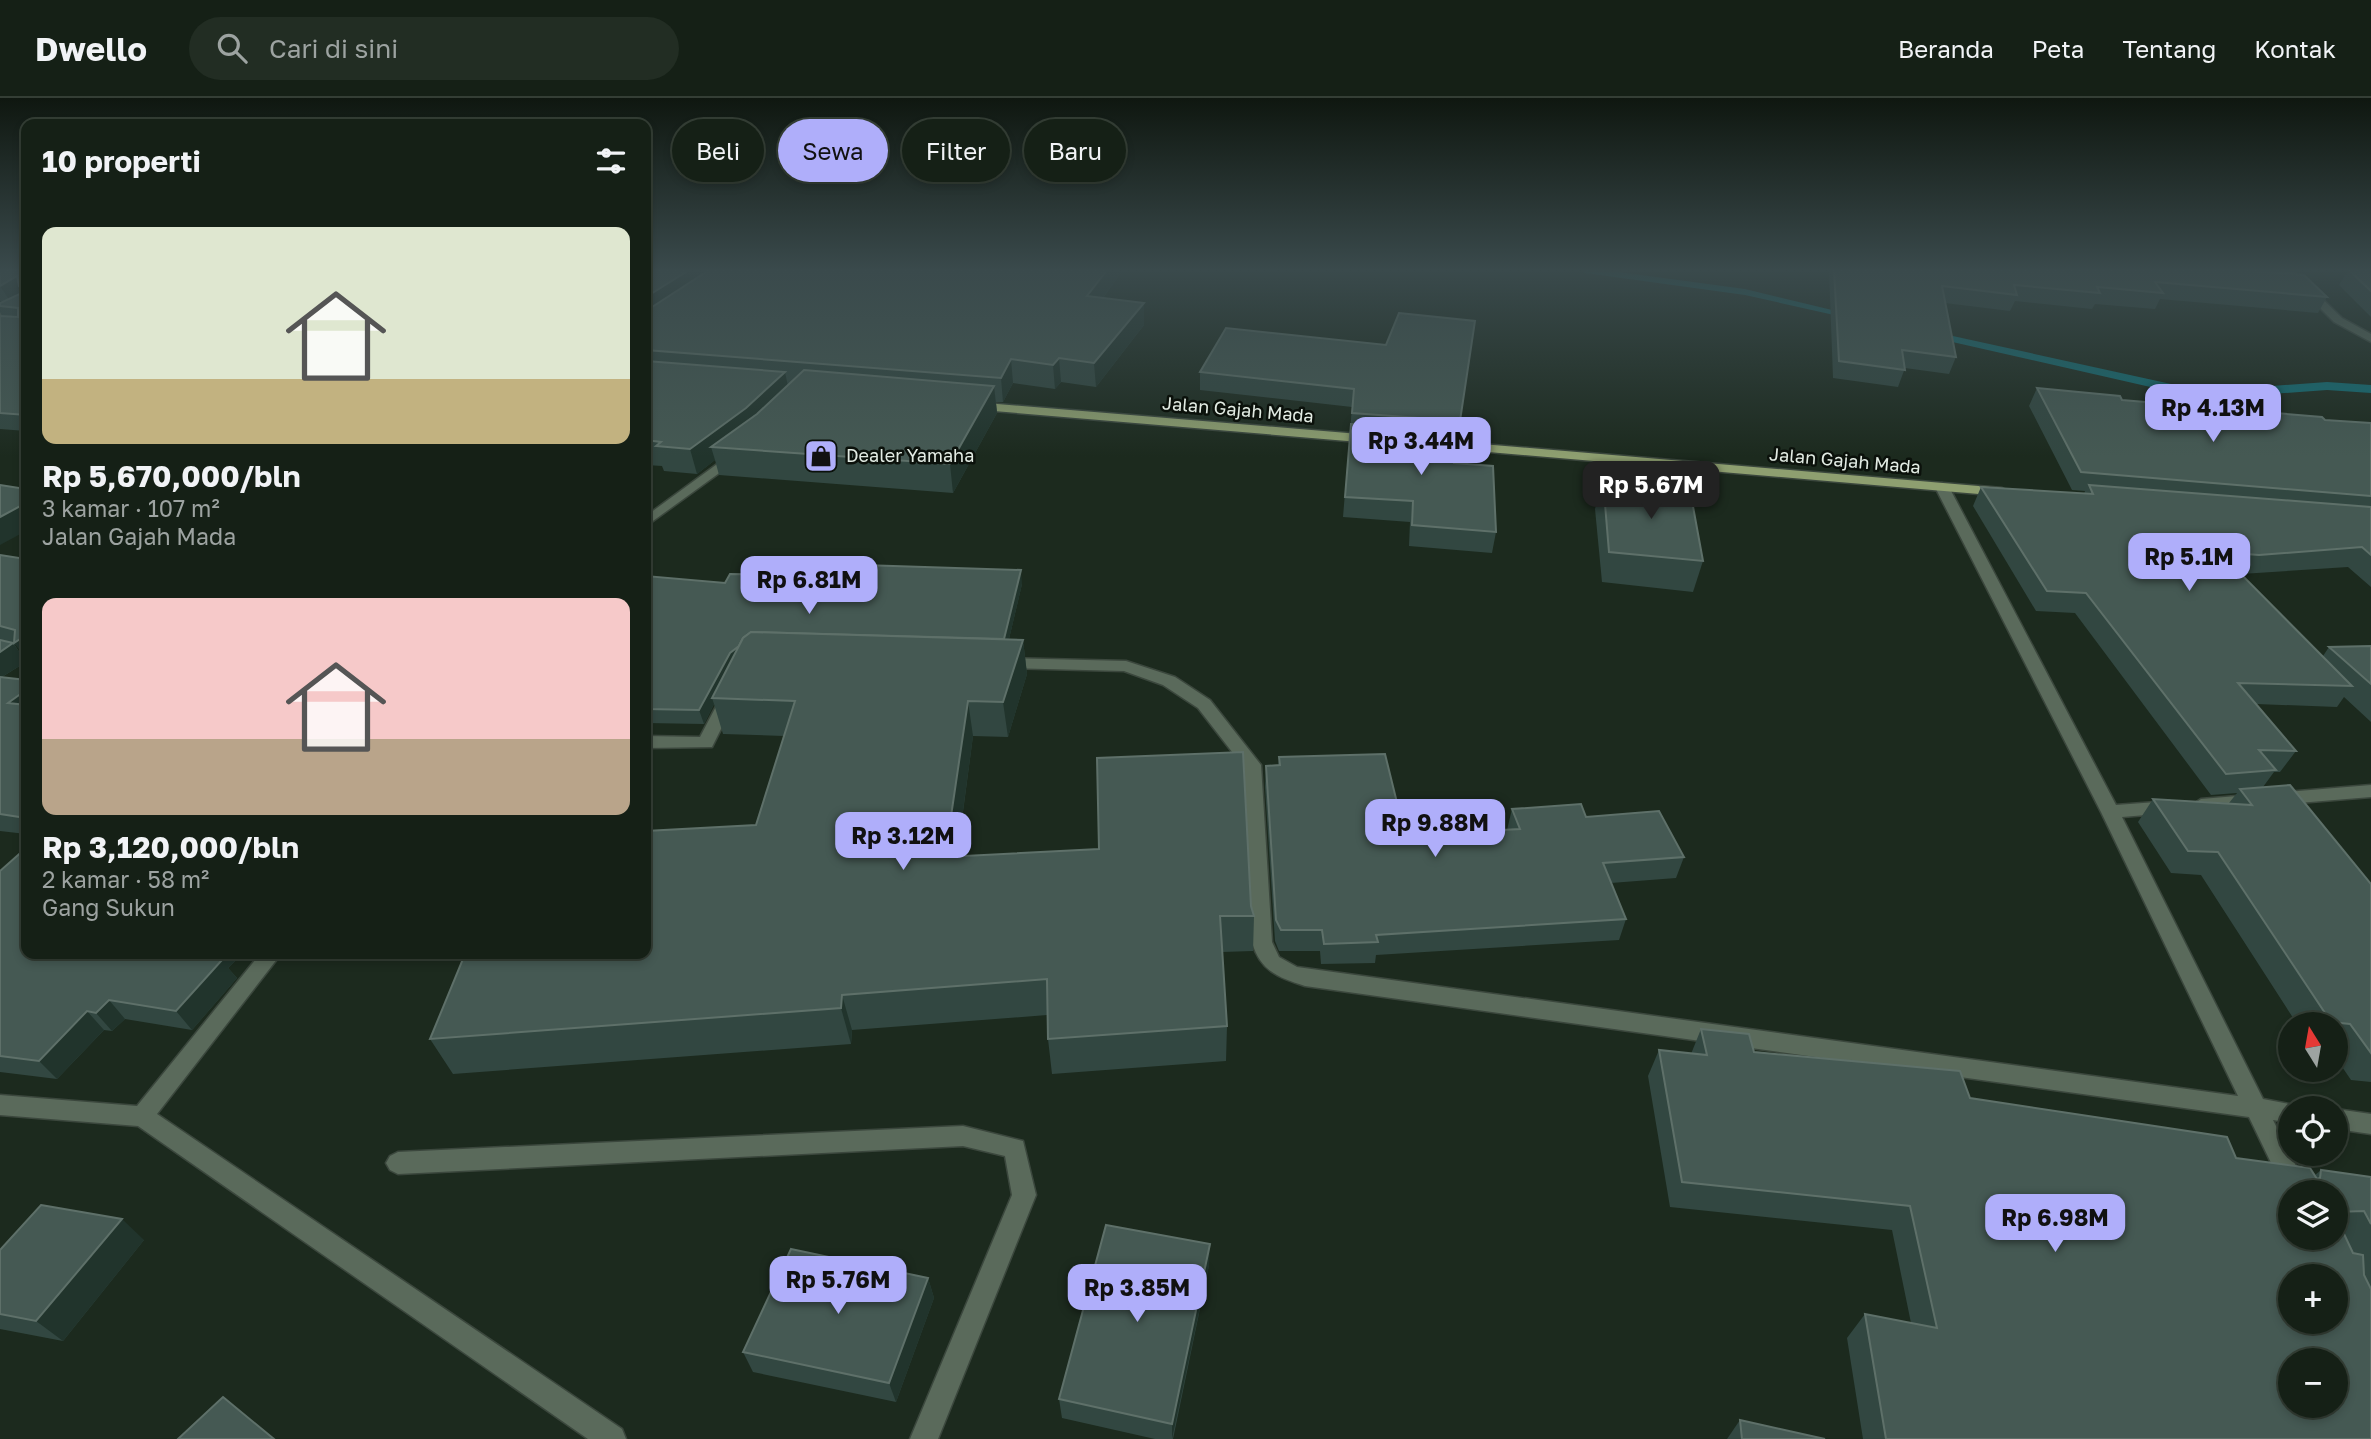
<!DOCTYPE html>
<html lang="id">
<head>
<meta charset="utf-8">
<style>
  body { margin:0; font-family:"Golos Text",sans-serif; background:#222d23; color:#f1f3f6; height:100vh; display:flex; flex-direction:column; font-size:26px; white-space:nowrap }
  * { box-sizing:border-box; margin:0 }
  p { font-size:23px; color:#9da3a1 }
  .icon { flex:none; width:38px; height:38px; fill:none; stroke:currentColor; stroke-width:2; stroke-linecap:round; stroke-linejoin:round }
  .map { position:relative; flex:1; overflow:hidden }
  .drawer { position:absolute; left:21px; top:21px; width:630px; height:840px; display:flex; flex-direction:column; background:#152016; border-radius:14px; box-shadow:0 4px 10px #0003,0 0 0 2px #343e35 }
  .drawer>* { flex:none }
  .banner { position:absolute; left:672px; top:21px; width:665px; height:63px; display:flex; gap:14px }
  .needle { width:46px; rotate:349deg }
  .buttons { position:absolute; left:2278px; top:914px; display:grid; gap:14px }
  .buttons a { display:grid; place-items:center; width:70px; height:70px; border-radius:50%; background:#152016; box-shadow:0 4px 10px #0003,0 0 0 2px #343e35; font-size:35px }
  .price { position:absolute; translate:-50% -60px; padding:0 16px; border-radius:14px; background:#afaefa; color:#111; font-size:23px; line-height:46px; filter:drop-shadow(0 2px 4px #0008) }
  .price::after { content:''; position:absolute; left:50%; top:42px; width:21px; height:16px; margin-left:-10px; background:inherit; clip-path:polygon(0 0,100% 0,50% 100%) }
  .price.active { background:#222; color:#fff }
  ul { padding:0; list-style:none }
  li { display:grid; align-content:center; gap:14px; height:371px; padding:0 21px }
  li span { display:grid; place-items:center; height:217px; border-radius:14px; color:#555 }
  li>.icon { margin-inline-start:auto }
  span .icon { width:126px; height:126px; fill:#fffc; stroke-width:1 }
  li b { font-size:30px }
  h2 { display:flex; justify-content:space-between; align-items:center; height:84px; padding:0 21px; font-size:30px }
  .pill { padding:0 24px; border-radius:32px; background:#152016; box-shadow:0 4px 10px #0003,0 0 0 2px #343e35; font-size:24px; line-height:63px }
  .pill.active { background:#afaefa; color:#111 }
  header { display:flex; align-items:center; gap:42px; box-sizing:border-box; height:98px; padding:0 35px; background:#152016; border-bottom:2px solid #343e35 }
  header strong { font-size:33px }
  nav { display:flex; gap:38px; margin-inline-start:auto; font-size:24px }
  .search { width:490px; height:63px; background:#222d23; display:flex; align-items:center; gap:18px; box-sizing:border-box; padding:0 24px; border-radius:38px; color:#9da3a1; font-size:26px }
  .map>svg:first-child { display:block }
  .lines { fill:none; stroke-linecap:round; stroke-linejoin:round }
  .stream { fill:#116e75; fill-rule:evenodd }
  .minor-casing { stroke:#3b473d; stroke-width:3 }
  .major-casing { stroke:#3b473d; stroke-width:3 }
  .minor { fill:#5a6a5b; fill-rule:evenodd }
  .major { fill:#8e9f70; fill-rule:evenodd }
  .wall { fill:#324741; fill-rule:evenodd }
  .shaded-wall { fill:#21342c }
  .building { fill:#455953; stroke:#5e7069; stroke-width:2; fill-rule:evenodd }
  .labels { text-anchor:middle; stroke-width:5; stroke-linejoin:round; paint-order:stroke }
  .far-street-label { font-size:18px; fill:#e2ebe3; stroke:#0b110b }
  .far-poi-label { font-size:18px; fill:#e2ebe3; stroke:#0b110b; text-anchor:start }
</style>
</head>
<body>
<header>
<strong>Dwello</strong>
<div class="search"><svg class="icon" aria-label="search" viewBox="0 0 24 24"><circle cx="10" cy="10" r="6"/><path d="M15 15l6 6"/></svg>Cari di sini</div>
<nav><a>Beranda</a><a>Peta</a><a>Tentang</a><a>Kontak</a></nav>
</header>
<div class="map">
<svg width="2371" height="1341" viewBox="0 0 2371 1341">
  <rect width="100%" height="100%" fill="#1c2a1e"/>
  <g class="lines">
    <g class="stream">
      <path d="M1580 172H1604L1745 191 1857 218 1852 221 1745 197 1585 175Z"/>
      <path d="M1930 233 2203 293 2327 284 2371 287V295L2327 292 2203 301 1926 238 1925 236Z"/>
    </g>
    <defs>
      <g id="minor">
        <path d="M2283 172H2293L2342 220 2371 236V244L2334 224 2301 191 2293 189 2295 184Z"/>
        <path d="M26 196V204L0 221V213Z"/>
        <path d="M735 353 740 354V360L646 428V418Z"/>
        <path d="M1942 385 1949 389 2116 707 2170 703 2179 709 2170 715 2122 719 2263 1001 2299 1008 2291 1010V1025L2273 1022 2309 1094H2291V1103L2289 1102 2249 1019 1305 888C1279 880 1260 873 1252 844L1243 668 1198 610 1163 587 1124 573 1003 570 995 565 1003 560 1126 563 1175 579 1210 602 1261 667 1272 844 1279 859 1297 869 2238 998 2101 714 1935 389Z"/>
        <path d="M729 594 737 599 712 649 646 650V638L700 639 721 599Z"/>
        <path d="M2371 687V699L2201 713 2192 707 2201 701Z"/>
        <path d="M260 856H281L157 1016 622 1331 626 1341H588L138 1028 0 1017V997L137 1008Z"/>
        <path d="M2336 1011 2371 1016V1036L2336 1031Z"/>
        <path d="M963 1028 1023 1043 1036 1097 938 1341H910L1012 1097 1005 1058 963 1048 398 1076 390 1072 386 1065 390 1058 398 1054Z"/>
      </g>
      <g id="major">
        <path d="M974 304 1371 337 1377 341 1371 345 970 311 968 308Z"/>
        <path d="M1434 342 2002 390 2009 394 2002 398 1430 349V343Z"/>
      </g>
    </defs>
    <use href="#minor" class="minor-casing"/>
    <use href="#major" class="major-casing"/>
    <use href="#minor" class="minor"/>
    <use href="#major" class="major"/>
  </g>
  <g class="wall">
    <path d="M0 172H26V333L0 331V218H2L0 214V205L3 203H0Z"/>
    <path d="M646 172H1123L1103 200 1144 205V227L1096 289 1061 284 1055 291 1013 285 1003 304H996L997 315 953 395 719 377 715 362 697 376 664 373 662 368 646 367Z"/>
    <path d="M1829 172H2287L2284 176 2327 199 2318 215 2160 201 2155 211 2095 206 2092 211 2015 203 2010 213 1945 205 1956 259 1949 276 1905 270 1898 289 1833 280Z"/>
    <path d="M2348 172 2371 173V219L2339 187Z"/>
    <path d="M1475 223 1454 365 1496 434 1492 455 1409 448 1410 424 1343 419 1352 309 1200 292V274L1386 247Z"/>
    <path d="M2037 290 2122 302 2325 322 2371 325V489L2348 469 2241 476 2323 558 2329 549 2371 548V624L2344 599 2337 609 2256 606 2296 653 2280 674H2274L2263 689 2371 786V984L2351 982 2336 960V926H2297L2201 777 2171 775 2138 724 2153 701 2229 705 2237 695 2211 697 2075 515 2036 513 1973 408 1981 389 2084 396 2085 393 2072 392 2029 308Z"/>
    <path d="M1603 382 1703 463 1693 494 1602 484 1595 411Z"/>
    <path d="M0 457 26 461 16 547 14 546 26 564 2 579 26 582V736L0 733Z"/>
    <path d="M646 478 725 485 1022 486 1009 541 1023 542 1027 576 1008 639 973 638 957 759 1251 808 1254 818 1253 853 1222 854 1227 928 1226 963 1052 976 1048 941 1047 917 852 932 851 946 453 976 430 941 646 856V720L650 730 649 733 756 727 784 638 723 636 714 606 704 626 646 625Z"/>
    <path d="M1279 659 1405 737 1507 732 1512 711 1586 719 1684 759 1676 780 1611 785 1626 821 1619 842 1376 857 1375 865 1321 866 1320 853H1279L1275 843 1265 689 1266 668 1278 667Z"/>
    <path d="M0 773 26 856H242L228 870 237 880 192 932 125 921 112 933 104 932 57 981 0 974Z"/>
    <path d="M1701 931 1754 954 1970 1000 2236 1060 2315 1077 2321 1072 2371 1079V1341H1863L1847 1240 1865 1216 1911 1225 1892 1132 1670 1109 1648 978 1659 952 1691 956ZM2336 1094V1139H2291Z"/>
    <path d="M144 1142 63 1243 0 1231V1152Z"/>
    <path d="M1209 1167 1173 1341H1155L1062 1320 1059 1301Z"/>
    <path d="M928 1180 934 1200 896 1304 753 1274 743 1254Z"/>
    <path d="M1740 1322 1825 1341H1727Z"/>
  </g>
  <g class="shaded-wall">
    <path d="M689 172H727L646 226V199Z"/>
    <path d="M1107 172H1123L1088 220 1087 198Z"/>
    <path d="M17 178 19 188 23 195 10 203 0 188Z"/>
    <path d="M1144 205V227L1096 289 1094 265Z"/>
    <path d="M1059 260 1061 284 1055 291 1053 267Z"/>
    <path d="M1011 261 1013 285 1003 304 1001 280Z"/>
    <path d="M785 274 790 298 711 349 715 362 697 376 690 351Z"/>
    <path d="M994 288 997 315 953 395 950 366Z"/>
    <path d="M26 405V433L0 447V419Z"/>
    <path d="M1021 472 1022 486 1005 558 1003 544Z"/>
    <path d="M26 537V560L14 545Z"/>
    <path d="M752 539 712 600 714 606 704 626 699 612 730 555Z"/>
    <path d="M1023 542 1027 576 1008 639 1003 604Z"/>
    <path d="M13 545 26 564 0 580V554Z"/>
    <path d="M26 592V621L8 605Z"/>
    <path d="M968 603 973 638 952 795 945 759Z"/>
    <path d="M646 720 650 730 646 743Z"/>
    <path d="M210 856H242L228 870 237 880 192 932 176 913 206 860Z"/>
    <path d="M842 897 852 932 851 946 841 910Z"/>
    <path d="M109 902 125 921 112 933 96 915Z"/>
    <path d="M87 913 104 932 57 981 39 963Z"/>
    <path d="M122 1121 144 1142 63 1243 36 1223Z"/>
    <path d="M1210 1146 1209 1167 1172 1341V1326Z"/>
    <path d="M928 1180 934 1200 896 1304 889 1285Z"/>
  </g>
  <g class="building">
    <path d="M0 172H26V188H19L17 178 0 188Z"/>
    <path d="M646 172H689L646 199Z"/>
    <path d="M709 172H1107L1087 198 1144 205 1094 265 1059 260 1053 267 1011 261 1001 280 646 252V213Z"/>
    <path d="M1834 172H2241L2304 177 2327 199 2155 184 2163 195 2097 189 2100 195 2014 187 2017 197 1942 188 1956 259 1902 252 1905 272 1839 263Z"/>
    <path d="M2349 172 2371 173V193Z"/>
    <path d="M26 193V317L0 315V218L18 219V210L0 208V205Z"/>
    <path d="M1399 215 1475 223 1460 323 1352 315 1354 291 1200 274 1226 230 1386 247Z"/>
    <path d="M646 263 785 274 746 310 690 351 656 348 661 344 646 342Z"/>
    <path d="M804 272 994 288 950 366 711 349 757 316Z"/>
    <path d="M2037 290 2120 298 2122 302 2322 319 2325 322 2371 325V398L2081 374Z"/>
    <path d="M1351 326 1459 335 1454 365 1493 368 1496 434 1412 427 1413 403 1345 399Z"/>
    <path d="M1603 382 1690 392 1703 463 1609 454Z"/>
    <path d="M0 387 26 391V405L0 419Z"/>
    <path d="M2089 387 2371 409V457L2362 449 2259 457 2219 454 2352 588 2238 585 2296 653 2259 652 2276 672 2226 676 2086 495 2047 493 1981 389 2093 396Z"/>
    <path d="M0 457 26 461V537L14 545 15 532 0 528Z"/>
    <path d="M862 467 1021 472 1004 541 751 534 743 540 739 548 730 555 699 612 646 611V478L725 485 730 476 797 477 799 472 859 473Z"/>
    <path d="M751 534 1023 542 1003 604 968 603 945 759 1099 751 1097 660 1243 654 1251 808 1254 818H1220L1227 928 1048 941 1047 881 842 897 841 910 430 941 465 856H646V733L756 727 795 603 712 600 743 540Z"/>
    <path d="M0 542 13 545 0 554Z"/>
    <path d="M2371 548V586L2329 549Z"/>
    <path d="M0 579 26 582V592L8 605 26 607V720L0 716Z"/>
    <path d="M1385 656 1405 737 1520 731 1512 711 1581 706 1586 719 1659 713 1684 759 1603 765 1626 821 1376 837 1378 844 1324 846 1322 832H1281L1276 822 1266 668 1280 667 1279 659Z"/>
    <path d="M2290 687 2371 786V955L2350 926 2331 924 2218 754 2188 753 2153 701 2252 707 2240 691Z"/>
    <path d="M26 750V856H210L206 860 222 862 176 913 109 902 96 915 87 913 39 963 0 958V773Z"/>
    <path d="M1701 931 1749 936 1754 954 1960 973 1970 1000 2227 1039 2236 1060 2310 1070 2317 1081 2320 1080 2321 1072 2371 1079V1126L2364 1113 2336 1114V1094H2291V1139H2336V1119L2353 1155 2363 1157 2364 1177 2371 1191V1341H1886L1865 1216 1937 1230 1910 1108 1682 1084 1659 952 1707 957ZM2291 1178H2336V1223H2291ZM2291 1262H2336V1307H2291Z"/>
    <path d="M41 1107 122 1121 36 1223 0 1216V1152Z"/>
    <path d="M1106 1127 1210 1146 1172 1326 1059 1301Z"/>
    <path d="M791 1151 928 1180 889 1285 743 1254Z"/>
    <path d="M223 1299 274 1341H178Z"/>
    <path d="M1740 1322 1825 1341H1742Z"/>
  </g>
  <linearGradient id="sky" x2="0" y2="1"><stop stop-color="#0f1710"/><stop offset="0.48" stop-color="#3a4a4c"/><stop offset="1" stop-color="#3a4a4c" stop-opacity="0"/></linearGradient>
  <rect width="2371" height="359" fill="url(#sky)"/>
  <defs>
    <symbol id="shop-square" viewBox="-11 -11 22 22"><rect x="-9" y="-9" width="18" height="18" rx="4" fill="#afaefa" stroke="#0b110b"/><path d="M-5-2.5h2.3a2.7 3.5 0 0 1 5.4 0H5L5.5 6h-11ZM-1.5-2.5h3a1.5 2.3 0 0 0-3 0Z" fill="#111"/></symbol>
  </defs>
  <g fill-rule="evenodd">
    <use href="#shop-square" x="802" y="339" width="38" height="38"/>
  </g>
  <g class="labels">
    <g class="far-street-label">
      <text transform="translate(1238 312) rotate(5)" y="6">Jalan Gajah Mada</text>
      <text transform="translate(1845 363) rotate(5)" y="6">Jalan Gajah Mada</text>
    </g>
    <g class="far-poi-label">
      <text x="846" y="364">Dealer Yamaha</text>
    </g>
  </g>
</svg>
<div class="buttons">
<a><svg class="needle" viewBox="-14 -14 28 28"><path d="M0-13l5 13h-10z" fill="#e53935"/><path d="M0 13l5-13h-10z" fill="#9da3a1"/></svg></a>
<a><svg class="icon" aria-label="locate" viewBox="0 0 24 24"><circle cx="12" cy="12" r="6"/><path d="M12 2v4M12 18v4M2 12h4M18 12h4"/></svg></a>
<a><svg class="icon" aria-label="layers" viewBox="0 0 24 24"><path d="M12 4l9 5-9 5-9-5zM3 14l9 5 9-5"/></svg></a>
<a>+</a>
<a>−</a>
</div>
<b class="price" style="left:2213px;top:346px">Rp 4.13M</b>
<b class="price" style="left:1421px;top:379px">Rp 3.44M</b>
<b class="price active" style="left:1651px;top:423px">Rp 5.67M</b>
<b class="price" style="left:2189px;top:495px">Rp 5.1M</b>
<b class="price" style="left:809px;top:518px">Rp 6.81M</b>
<b class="price" style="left:1435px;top:761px">Rp 9.88M</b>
<b class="price" style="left:903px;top:774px">Rp 3.12M</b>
<b class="price" style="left:2055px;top:1156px">Rp 6.98M</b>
<b class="price" style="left:838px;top:1218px">Rp 5.76M</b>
<b class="price" style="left:1137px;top:1226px">Rp 3.85M</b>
<div class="banner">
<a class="pill">Beli</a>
<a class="pill active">Sewa</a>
<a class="pill">Filter</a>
<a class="pill">Baru</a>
</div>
<section class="drawer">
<h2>10 properti<svg class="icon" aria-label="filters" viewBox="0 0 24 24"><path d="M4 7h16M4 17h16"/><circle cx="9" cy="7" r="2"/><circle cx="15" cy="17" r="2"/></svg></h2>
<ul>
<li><span style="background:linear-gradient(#dfe7d0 70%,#c2b280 0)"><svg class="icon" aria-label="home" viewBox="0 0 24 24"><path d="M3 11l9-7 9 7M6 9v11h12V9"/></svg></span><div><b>Rp 5,670,000/bln</b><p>3 kamar · 107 m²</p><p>Jalan Gajah Mada</p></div></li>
<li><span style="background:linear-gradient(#f6c9c9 65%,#b9a48a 0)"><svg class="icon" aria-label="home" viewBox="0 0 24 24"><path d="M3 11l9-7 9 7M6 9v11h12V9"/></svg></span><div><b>Rp 3,120,000/bln</b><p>2 kamar · 58 m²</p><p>Gang Sukun</p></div></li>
</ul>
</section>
</div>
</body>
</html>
